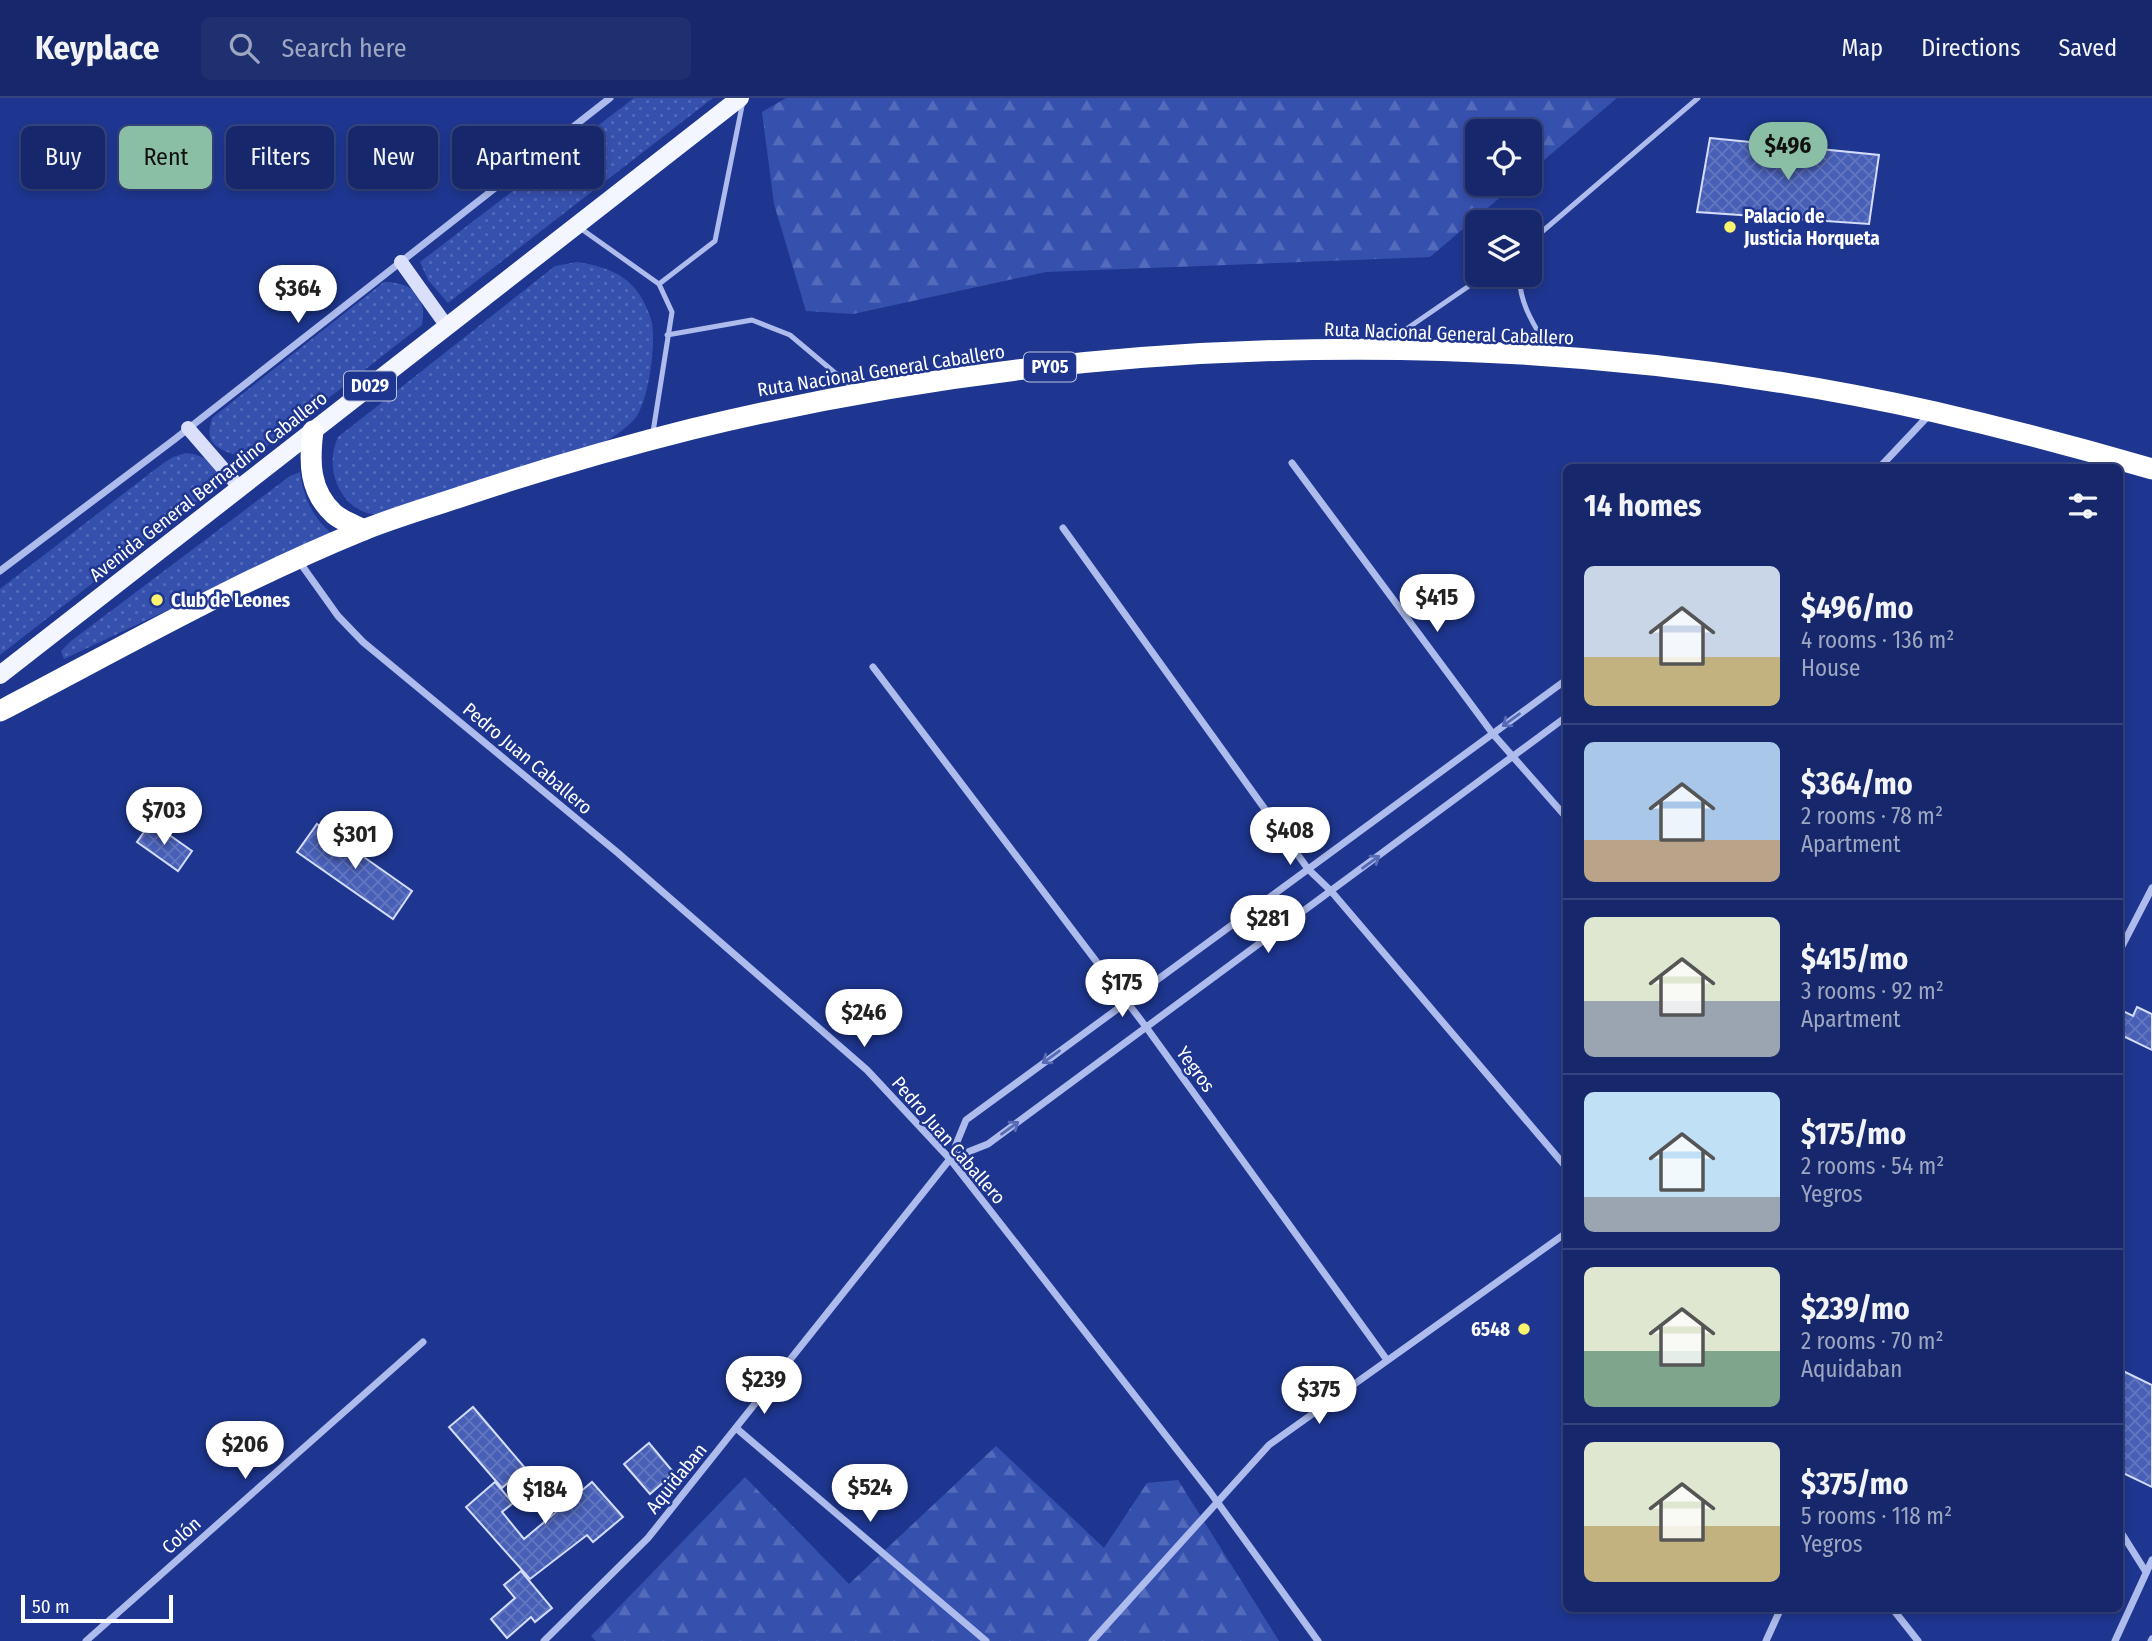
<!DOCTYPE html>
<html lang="en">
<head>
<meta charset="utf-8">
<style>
  body { margin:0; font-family:"Fira Sans Condensed",sans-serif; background:#1f3071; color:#f1f3f6; height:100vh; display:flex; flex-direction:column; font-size:26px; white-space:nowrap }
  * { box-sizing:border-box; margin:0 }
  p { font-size:23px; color:#9ea6c1 }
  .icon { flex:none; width:38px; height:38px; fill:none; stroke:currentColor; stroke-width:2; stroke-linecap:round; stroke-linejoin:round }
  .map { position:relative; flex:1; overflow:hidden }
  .sheet { position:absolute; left:1563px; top:366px; width:560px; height:1148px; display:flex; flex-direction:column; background:#16286b; border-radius:10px; box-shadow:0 4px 10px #0003,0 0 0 2px #35447e }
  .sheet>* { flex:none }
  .banner { position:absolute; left:21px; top:28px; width:665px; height:63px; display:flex; gap:14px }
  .controls { position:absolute; left:1465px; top:21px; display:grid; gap:14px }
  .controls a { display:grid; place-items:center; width:77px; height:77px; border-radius:10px; background:#16286b; box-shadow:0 4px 10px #0003,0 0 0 2px #35447e; font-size:35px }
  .scale { position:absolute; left:21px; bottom:18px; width:152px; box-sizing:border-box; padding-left:7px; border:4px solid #fff; border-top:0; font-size:19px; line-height:24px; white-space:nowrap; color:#fff; -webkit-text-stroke:5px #1e368f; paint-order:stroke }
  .price { position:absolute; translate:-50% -60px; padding:0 16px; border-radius:24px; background:#fff; color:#222; font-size:23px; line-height:46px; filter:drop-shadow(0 2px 4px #0008) }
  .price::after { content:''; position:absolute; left:50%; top:42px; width:21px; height:16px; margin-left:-10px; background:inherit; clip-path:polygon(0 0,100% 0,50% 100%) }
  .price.selected { background:#8abfa5; color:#111 }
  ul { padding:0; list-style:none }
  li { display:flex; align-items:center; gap:21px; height:175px; padding:0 21px }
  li+li { border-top:2px solid #35447e }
  li span { display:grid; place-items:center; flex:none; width:196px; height:140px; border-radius:10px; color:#555 }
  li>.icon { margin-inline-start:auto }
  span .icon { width:84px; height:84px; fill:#fffc; stroke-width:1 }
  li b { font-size:30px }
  h2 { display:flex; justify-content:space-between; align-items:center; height:84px; padding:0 21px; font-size:30px }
  .pill { padding:0 24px; border-radius:10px; background:#16286b; box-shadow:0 4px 10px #0003,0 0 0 2px #35447e; font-size:24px; line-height:63px }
  .pill.selected { background:#8abfa5; color:#111 }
  header { display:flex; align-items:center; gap:42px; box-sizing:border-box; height:98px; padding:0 35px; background:#16286b; border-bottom:2px solid #35447e }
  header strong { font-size:33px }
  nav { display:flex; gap:38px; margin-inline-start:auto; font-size:24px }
  .search { width:490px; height:63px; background:#1f3071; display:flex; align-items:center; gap:18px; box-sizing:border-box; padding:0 24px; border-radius:10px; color:#9ea6c1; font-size:26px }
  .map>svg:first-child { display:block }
  .grass { fill:url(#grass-dots) }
  .forest { fill:url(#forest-firs) }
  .building { fill:url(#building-cross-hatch); stroke:#d3dcf9; stroke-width:2 }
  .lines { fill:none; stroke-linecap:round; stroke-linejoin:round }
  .lane { stroke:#adbbed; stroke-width:5 }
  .street { stroke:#adbbed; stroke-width:7 }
  .secondary { stroke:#dae0fa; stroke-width:14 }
  .primary { stroke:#f3f5ff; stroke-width:18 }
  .highway { stroke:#fff; stroke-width:21 }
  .oneway { stroke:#576bb5 }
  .poi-dot { fill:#fbf36d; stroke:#1e368f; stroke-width:2.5 }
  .labels { text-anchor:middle; stroke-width:5; stroke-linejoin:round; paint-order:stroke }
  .shield { fill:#1e368f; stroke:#bcc3dd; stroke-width:2 }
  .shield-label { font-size:18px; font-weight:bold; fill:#fff }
  .poi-label { font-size:19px; font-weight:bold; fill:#fff; stroke:#1e368f; text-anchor:start }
  .street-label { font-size:19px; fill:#fff; stroke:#1e368f }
</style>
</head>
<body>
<header>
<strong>Keyplace</strong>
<div class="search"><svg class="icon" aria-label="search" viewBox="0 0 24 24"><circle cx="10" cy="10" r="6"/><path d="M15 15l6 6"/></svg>Search here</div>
<nav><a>Map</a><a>Directions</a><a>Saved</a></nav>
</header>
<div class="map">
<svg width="2152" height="1543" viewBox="0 0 2152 1543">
  <defs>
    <pattern id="grass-dots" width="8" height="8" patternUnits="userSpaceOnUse" patternTransform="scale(1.75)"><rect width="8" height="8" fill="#3650ae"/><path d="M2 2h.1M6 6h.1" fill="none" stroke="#546aba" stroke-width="1.8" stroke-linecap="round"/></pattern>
    <pattern id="forest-firs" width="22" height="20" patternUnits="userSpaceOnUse" patternTransform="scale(1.75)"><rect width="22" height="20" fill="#3650ae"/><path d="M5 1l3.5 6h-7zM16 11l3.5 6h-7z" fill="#546aba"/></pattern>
    <pattern id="building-cross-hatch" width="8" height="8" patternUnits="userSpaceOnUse" patternTransform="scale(1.75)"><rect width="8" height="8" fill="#475fb6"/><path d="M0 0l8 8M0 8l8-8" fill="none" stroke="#6377c1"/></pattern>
  </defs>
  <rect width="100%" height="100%" fill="#1e368f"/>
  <g class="grass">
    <path d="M634 0H713L448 205 428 182 420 164Z"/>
    <path d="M577 164C616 170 638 182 651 221 657 242 649 301 636 319 632 325 625 330 620 334 597 352 564 358 536 367 487 383 438 399 389 415 382 415 374 417 367 415 336 405 325 366 338 339L555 168Z"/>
    <path d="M384 184C412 184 427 198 422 227L266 349C262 352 256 355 251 357 240 360 217 353 211 342 208 335 210 328 212 320Z"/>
    <path d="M186 355C205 357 212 365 223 380L219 387 0 557V491L162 366 173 359Z"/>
    <path d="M300 374C304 400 311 417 331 435L64 561 61 553 71 543 290 378Z"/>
  </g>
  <g class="forest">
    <path d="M786 0H1617L1530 74V33H1477V86H1516L1430 159 1046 174 853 216 806 213 774 106 762 14Z"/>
    <path d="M996 1348 1104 1450 1147 1385 1178 1382 1279 1543H596L591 1538 745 1379 849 1486Z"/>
  </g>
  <g class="building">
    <path d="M1710 40 1879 57 1869 126 1697 114Z"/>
    <path d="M151 724 192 753 178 773 137 744Z"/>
    <path d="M317 726 412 793 393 821 297 754Z"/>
    <path d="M2137 909 2152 916V952L2119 936V911L2133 918Z"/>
    <path d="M2119 1271 2152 1287V1389L2119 1373Z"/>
    <path d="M473 1309 525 1370 502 1390 449 1329Z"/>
    <path d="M649 1345 674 1375 650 1396 624 1366Z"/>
    <path d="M495 1384 513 1405 502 1414 524 1441 592 1384 623 1419 593 1444 587 1437 530 1481 466 1409Z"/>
    <path d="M521 1473 552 1510 535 1524 531 1519 507 1540 491 1521 515 1500 504 1487Z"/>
  </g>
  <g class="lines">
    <g class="lane">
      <path d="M580 130 659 186 672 214 653 334"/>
      <path d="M1530 144 1698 0"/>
      <path d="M1520 177C1518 203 1534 227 1547 249L1551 251"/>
      <path d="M659 186 715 143 743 3"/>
      <path d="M667 237 752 222 790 237 853 290"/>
      <path d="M1386 245 1485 177"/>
    </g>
    <g class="street">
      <path d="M1292 365 1493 636 1566 719"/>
      <path d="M1880 369 1930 316"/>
      <path d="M1063 430 1308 771 1331 793 1566 1069"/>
      <path d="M298 462 338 518 363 544 618 755 867 972 950 1061 1210 1394 1318 1543"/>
      <path d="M0 473 175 341 610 0"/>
      <path d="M873 569 1146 929 1387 1262"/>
      <path d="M2119 854 2152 790"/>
      <path d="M950 1061 988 1046 1566 619"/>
      <path d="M736 1330 986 1543"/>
      <path d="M2119 1431 2146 1474"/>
      <path d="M1892 1510 1918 1543"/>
      <path d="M86 1543 423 1244"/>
      <path d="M544 1543 648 1440 950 1061 966 1022 1566 582"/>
      <path d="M1092 1543 1269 1347 1566 1135"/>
      <path d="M1766 1543 1781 1510"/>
      <path d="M2115 1543 2152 1462"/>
      <path d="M2151 1543 2152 1541"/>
    </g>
    <g class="secondary">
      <path d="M401 164 446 227"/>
      <path d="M188 330 239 389"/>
    </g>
    <path class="primary" d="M0 577 740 0"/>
    <g class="highway">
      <path d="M313 333C309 364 309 393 334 416 342 423 355 427 364 432"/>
      <path d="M0 613C119 551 236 484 361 433 395 419 431 409 466 397 541 372 616 350 692 331 1096 233 1529 223 1935 314 2008 331 2080 350 2152 371"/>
    </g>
  </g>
  <defs><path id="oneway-shaft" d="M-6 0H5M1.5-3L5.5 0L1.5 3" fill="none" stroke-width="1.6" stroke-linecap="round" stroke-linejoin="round" transform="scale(1.75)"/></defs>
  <g class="oneway">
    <use href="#oneway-shaft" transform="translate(1511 622) rotate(144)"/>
    <use href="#oneway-shaft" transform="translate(1371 764) rotate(-36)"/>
    <use href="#oneway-shaft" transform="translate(1051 959) rotate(144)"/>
    <use href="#oneway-shaft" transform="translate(1010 1030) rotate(-36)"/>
  </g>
  <g class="poi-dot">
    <circle cx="1730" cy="129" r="7"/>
    <circle cx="157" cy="502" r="7"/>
    <circle cx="1524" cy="1231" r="7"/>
  </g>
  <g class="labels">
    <g class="shield">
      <rect x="1024" y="254.5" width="52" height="29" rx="5"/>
      <rect x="344" y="273.5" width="52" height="29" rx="5"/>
    </g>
    <g class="shield-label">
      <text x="1050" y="275">PY05</text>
      <text x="370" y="294">D029</text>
    </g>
    <g class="poi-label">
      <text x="1744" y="125">Palacio de<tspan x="1744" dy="22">Justicia Horqueta</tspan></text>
      <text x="171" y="509">Club de Leones</text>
      <text x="1510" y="1238" text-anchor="end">6548</text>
    </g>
    <g class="street-label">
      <text transform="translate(1449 235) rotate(2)" y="7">Ruta Nacional General Caballero</text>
      <text transform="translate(881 272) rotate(-9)" y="7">Ruta Nacional General Caballero</text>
      <text transform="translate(208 388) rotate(-38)" y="7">Avenida General Bernardino Caballero</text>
      <text transform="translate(528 660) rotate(40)" y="7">Pedro Juan Caballero</text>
      <text transform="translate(1196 971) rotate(54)" y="7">Yegros</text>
      <text transform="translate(949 1042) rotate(49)" y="7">Pedro Juan Caballero</text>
      <text transform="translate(676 1380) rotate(-51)" y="7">Aquidaban</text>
      <text transform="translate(181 1437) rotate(-42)" y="7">Colón</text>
    </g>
  </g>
</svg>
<div class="controls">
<a><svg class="icon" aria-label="locate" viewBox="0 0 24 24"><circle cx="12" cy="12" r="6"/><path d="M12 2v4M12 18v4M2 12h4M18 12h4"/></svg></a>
<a><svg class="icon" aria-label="layers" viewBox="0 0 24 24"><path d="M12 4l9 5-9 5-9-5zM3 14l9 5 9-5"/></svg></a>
</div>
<div class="scale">50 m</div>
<b class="price selected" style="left:1788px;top:84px">$496</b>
<b class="price" style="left:298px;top:227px">$364</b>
<b class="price" style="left:1437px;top:536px">$415</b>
<b class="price" style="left:164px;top:749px">$703</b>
<b class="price" style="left:1290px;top:769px">$408</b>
<b class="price" style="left:355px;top:773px">$301</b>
<b class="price" style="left:1268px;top:857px">$281</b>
<b class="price" style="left:1122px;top:921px">$175</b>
<b class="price" style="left:864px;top:951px">$246</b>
<b class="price" style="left:764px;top:1318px">$239</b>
<b class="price" style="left:1319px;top:1328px">$375</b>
<b class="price" style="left:245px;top:1383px">$206</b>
<b class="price" style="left:870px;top:1426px">$524</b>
<b class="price" style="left:545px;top:1428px">$184</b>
<div class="banner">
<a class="pill">Buy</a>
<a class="pill selected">Rent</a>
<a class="pill">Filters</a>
<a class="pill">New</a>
<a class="pill">Apartment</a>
</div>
<section class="sheet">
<h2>14 homes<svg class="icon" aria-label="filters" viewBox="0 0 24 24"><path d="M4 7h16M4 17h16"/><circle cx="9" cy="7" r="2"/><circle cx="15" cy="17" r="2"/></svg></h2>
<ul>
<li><span style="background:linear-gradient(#c9d6e8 65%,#c2b280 0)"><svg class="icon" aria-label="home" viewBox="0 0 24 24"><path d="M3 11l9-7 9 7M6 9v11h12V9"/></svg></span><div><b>$496/mo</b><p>4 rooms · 136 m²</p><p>House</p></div></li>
<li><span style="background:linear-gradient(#a9c7e8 70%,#b9a48a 0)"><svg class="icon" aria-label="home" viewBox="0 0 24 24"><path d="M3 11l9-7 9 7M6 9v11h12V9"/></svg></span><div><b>$364/mo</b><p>2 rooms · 78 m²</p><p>Apartment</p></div></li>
<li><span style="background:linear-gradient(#dfe7d0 60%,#9aa5b1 0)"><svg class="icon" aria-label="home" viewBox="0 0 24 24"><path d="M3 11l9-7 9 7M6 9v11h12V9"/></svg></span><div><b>$415/mo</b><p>3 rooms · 92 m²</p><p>Apartment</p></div></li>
<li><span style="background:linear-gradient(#bfe0f5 75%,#9aa5b1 0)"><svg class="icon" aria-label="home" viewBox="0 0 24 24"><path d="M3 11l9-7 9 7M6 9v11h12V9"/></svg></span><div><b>$175/mo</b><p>2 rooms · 54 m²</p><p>Yegros</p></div></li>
<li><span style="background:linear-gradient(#dfe7d0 60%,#7fa58c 0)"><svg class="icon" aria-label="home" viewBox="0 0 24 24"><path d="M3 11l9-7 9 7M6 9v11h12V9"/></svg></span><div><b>$239/mo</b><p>2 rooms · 70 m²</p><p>Aquidaban</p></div></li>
<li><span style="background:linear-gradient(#dfe7d0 60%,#c2b280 0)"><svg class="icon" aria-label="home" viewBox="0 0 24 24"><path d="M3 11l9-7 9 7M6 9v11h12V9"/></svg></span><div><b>$375/mo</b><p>5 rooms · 118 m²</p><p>Yegros</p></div></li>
</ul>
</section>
</div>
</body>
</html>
